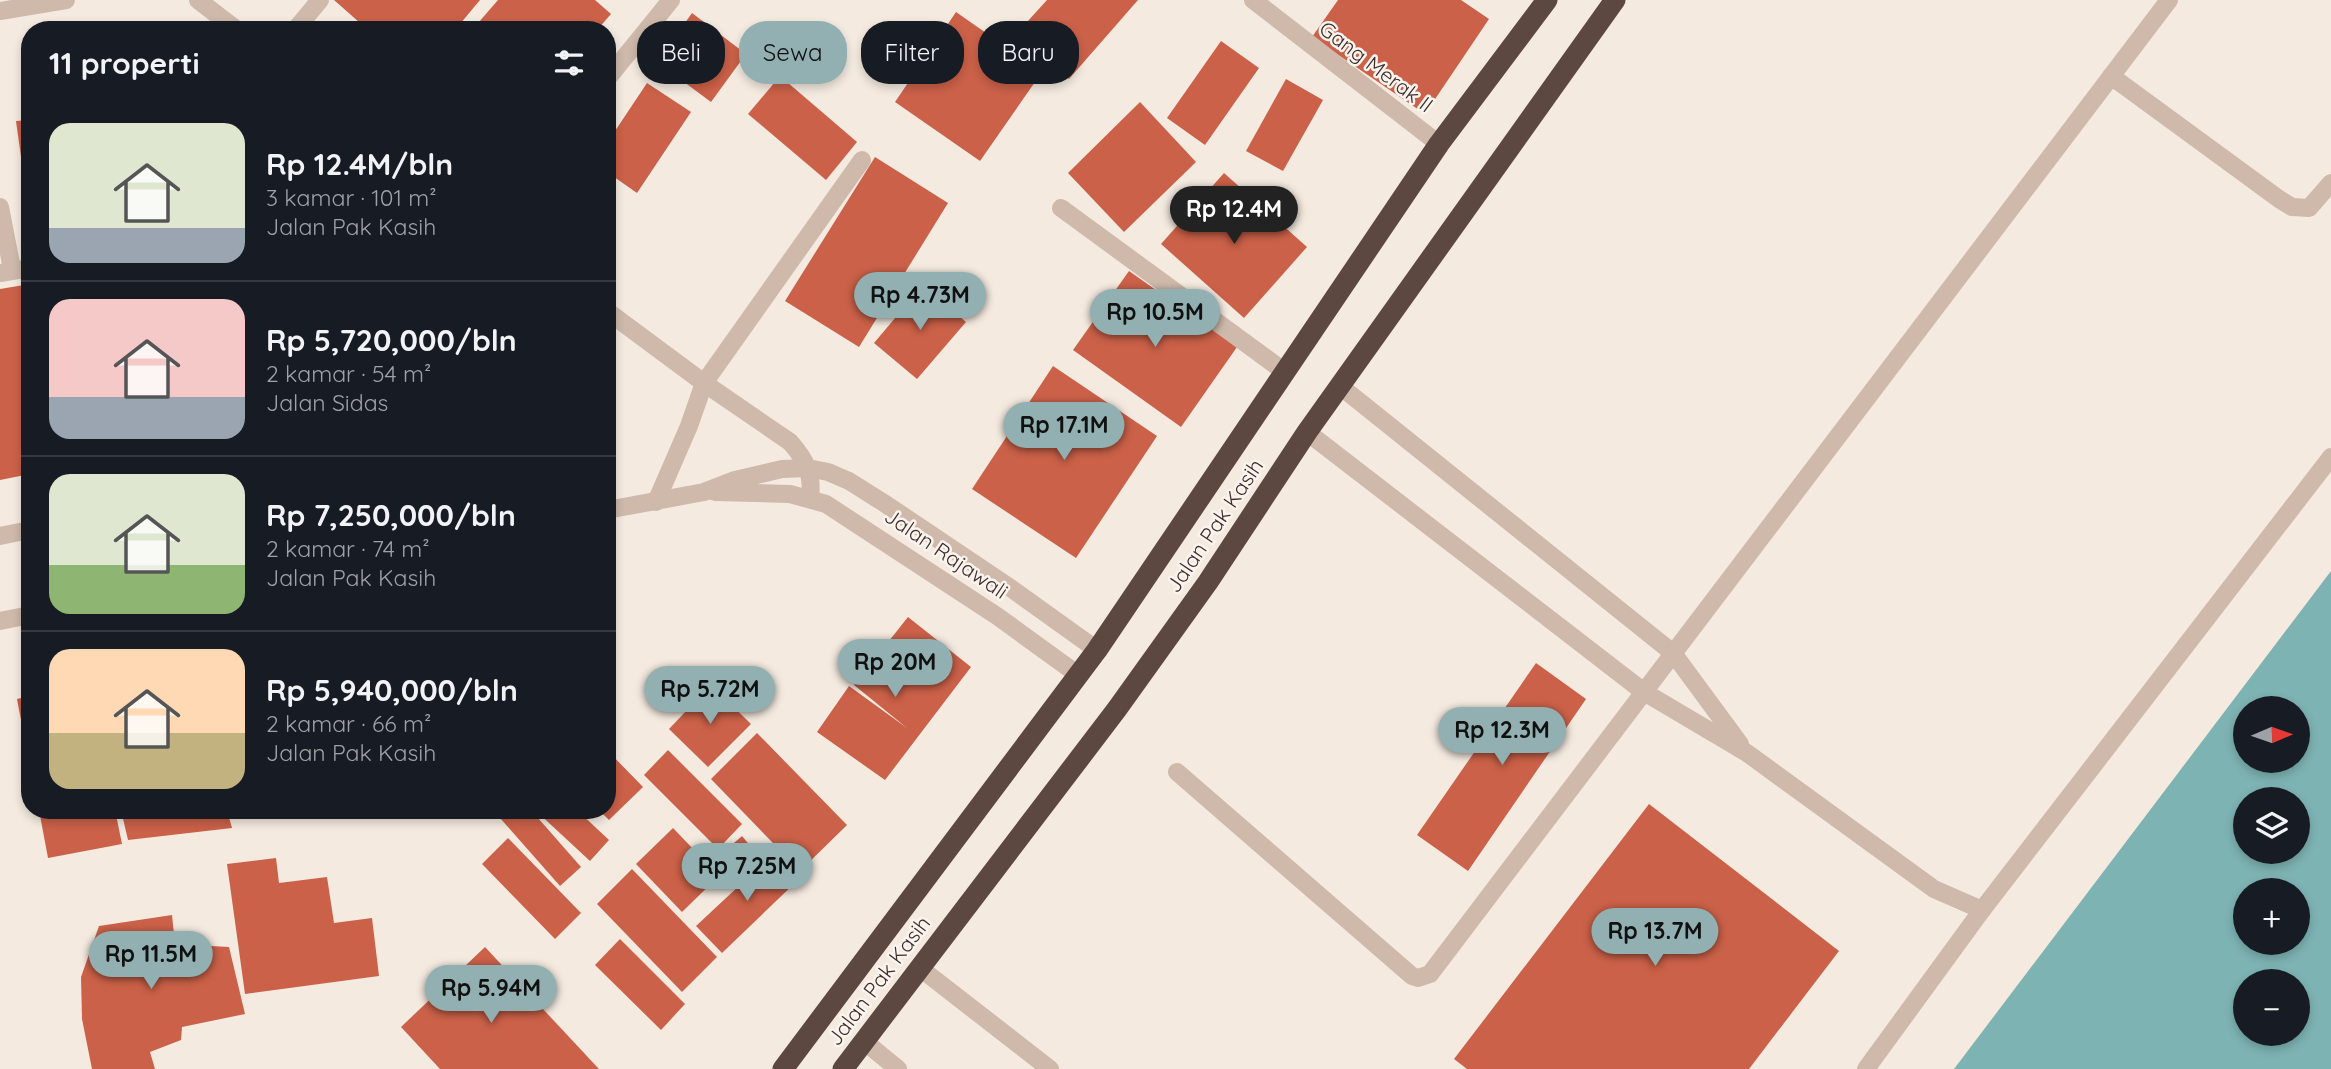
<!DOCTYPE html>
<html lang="id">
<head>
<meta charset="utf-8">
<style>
  body { margin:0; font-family:Quicksand,sans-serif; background:#242831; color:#f1f3f6; height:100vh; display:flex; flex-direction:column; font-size:26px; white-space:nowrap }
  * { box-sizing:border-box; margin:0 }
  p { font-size:23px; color:#9ea1a6 }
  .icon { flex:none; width:38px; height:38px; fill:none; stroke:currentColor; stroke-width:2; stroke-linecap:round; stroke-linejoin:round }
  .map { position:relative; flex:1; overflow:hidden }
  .details { position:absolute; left:21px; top:21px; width:595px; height:798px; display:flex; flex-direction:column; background:#171b24; border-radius:28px; box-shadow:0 4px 10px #0003 }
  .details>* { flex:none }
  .top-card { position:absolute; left:637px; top:21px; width:665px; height:63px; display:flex; gap:14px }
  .needle { width:46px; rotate:88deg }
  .fabs { position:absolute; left:2233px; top:696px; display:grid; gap:14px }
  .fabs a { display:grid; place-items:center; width:77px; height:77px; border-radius:50%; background:#171b24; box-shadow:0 4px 10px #0003; font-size:35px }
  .price { position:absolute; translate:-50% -60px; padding:0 16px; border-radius:24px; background:#92b0b2; color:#111; font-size:23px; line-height:46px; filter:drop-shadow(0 2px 4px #0008) }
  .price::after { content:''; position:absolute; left:50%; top:42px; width:21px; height:16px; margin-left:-10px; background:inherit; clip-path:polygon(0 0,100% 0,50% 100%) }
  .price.current { background:#222; color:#fff }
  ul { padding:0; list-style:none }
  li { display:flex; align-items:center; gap:21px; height:175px; padding:0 28px }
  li+li { border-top:2px solid #363941 }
  li span { display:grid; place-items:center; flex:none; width:196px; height:140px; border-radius:21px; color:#555 }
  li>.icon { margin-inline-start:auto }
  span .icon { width:84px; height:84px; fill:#fffc; stroke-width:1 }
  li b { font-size:30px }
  h2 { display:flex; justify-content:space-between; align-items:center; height:84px; padding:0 28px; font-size:30px }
  .pill { padding:0 24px; border-radius:28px; background:#171b24; box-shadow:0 4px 10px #0003; font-size:24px; line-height:63px }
  .pill.current { background:#92b0b2; color:#111 }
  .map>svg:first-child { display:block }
  .water { fill:#7eb3b3; fill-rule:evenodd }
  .building { fill:#cb6148 }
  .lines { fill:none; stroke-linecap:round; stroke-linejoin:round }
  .minor { stroke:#ceb9ab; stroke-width:18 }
  .highway { stroke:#5d4841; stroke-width:21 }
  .labels { text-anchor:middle; stroke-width:5; stroke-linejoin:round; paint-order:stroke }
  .street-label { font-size:21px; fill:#3b2f2b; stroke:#fbf4ee }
</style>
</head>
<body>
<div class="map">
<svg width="2331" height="1069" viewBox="0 0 2331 1069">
  <rect width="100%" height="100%" fill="#f4eae0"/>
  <path class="water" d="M2331 571V1069H1954ZM2245 709H2298V761H2245ZM2245 800H2298V852H2245ZM2245 891H2298V943H2245ZM2245 982H2298V1034H2245Z"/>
  <g class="building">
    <path d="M334 0H480L455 30H368Z"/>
    <path d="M498 0H595L611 14 597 30H472Z"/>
    <path d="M1047 0H1138L1069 79 1017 33Z"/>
    <path d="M1338 0H1461L1489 19 1425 114 1312 37Z"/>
    <path d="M956 12 1042 72 980 161 895 102Z"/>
    <path d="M692 13 746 54 711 102 657 62Z"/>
    <path d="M1221 41 1259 68 1205 145 1167 118Z"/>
    <path d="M780 76 857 142 826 180 748 114Z"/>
    <path d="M1286 79 1323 100 1283 171 1246 151Z"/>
    <path d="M647 83 691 112 637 193 607 172V143Z"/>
    <path d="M1140 102 1196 162 1124 232 1068 173Z"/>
    <path d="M30 120V170L23 171 16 121Z"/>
    <path d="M875 157 948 203 859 347 785 301Z"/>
    <path d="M1224 173 1307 247 1244 318 1161 244Z"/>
    <path d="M1129 271 1237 347 1181 427 1073 350Z"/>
    <path d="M30 284V474L0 480V289Z"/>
    <path d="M923 285 966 322 917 379 874 343Z"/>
    <path d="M1053 366 1157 436 1076 558 972 489Z"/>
    <path d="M908 617 971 667 885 780 817 732 849 686 907 728 854 685Z"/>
    <path d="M1536 663 1586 699 1468 871 1417 835Z"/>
    <path d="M711 685 751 724 708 767 669 729Z"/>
    <path d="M30 696V757H28L17 699Z"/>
    <path d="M757 733 847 825 800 871 711 779Z"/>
    <path d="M607 750 643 787 609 820 599 810H607Z"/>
    <path d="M668 750 742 824 718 849 644 775Z"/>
    <path d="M1649 804 1839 951 1749 1069H1467L1454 1059Z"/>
    <path d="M39 810H115L122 844 48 858Z"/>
    <path d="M121 810H227L232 828 128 840Z"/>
    <path d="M509 810H531L581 867 560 886 500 818Z"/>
    <path d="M535 810H577L609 840 590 861Z"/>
    <path d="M673 828 719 876 682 912 636 864Z"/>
    <path d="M742 836 763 861 733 887 712 862Z"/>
    <path d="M508 838 581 913 555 939 482 864Z"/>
    <path d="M773 854 798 880 722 953 696 926Z"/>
    <path d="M276 858 279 883 327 877 334 923 372 918 379 976 245 994 227 864Z"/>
    <path d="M632 869 717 957 682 992 597 904Z"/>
    <path d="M172 915 175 944 229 947 245 1014 182 1027 181 1040 150 1052 155 1069H92L82 1019 81 977 99 926Z"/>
    <path d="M620 939 685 1004 661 1030 595 965Z"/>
    <path d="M485 947 599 1069H440L401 1027Z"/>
  </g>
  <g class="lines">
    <g class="minor">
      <path d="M198 0 237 30"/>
      <path d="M1253 0 1439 144"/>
      <path d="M0 11 66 0"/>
      <path d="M295 30 320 0"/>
      <path d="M2111 76 2279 199 2292 207 2309 208 2331 183"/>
      <path d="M607 79 671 0"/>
      <path d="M0 207 12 269"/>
      <path d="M1061 208 1285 372"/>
      <path d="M0 273 30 268"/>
      <path d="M607 311 704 383 790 442C806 460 813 474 810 498"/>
      <path d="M1340 386 1673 653 1740 744"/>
      <path d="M1307 432 1644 692 1747 753 1934 889 1982 910 2331 457"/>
      <path d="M715 492 790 494 826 504 997 616 1077 674"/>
      <path d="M656 502 689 426 704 383 862 160"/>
      <path d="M607 510 704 492 735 480 782 469 808 468 828 472 849 481 884 503 1012 589 1097 650"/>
      <path d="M0 536 30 530"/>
      <path d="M0 621 30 615"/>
      <path d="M1177 772 1412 976 1418 978 1430 974 2169 0"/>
      <path d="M920 968 1050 1069"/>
      <path d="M865 1042 898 1069"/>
      <path d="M1866 1069 1982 910"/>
    </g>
    <g class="highway">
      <path d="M783 1069 1097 650 1439 144 1547 0"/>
      <path d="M843 1069 1117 709 1208 582 1307 432 1615 0"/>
    </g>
  </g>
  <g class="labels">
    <g class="street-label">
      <text transform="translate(1376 67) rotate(37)" y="7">Gang Merak II</text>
      <text transform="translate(1215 526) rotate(-56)" y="7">Jalan Pak Kasih</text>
      <text transform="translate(946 554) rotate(34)" y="7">Jalan Rajawali</text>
      <text transform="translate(879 981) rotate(-53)" y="7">Jalan Pak Kasih</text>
    </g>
  </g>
</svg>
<div class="fabs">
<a><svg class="needle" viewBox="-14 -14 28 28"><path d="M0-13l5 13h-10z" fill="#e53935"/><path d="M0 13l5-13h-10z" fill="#9ea1a6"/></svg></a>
<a><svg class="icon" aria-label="layers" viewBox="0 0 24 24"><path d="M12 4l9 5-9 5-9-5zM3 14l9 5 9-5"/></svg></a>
<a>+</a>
<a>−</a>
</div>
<b class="price current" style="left:1234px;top:246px">Rp 12.4M</b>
<b class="price" style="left:920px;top:332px">Rp 4.73M</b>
<b class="price" style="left:1155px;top:349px">Rp 10.5M</b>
<b class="price" style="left:1064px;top:462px">Rp 17.1M</b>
<b class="price" style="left:895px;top:699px">Rp 20M</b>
<b class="price" style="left:710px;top:726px">Rp 5.72M</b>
<b class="price" style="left:1502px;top:767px">Rp 12.3M</b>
<b class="price" style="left:747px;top:903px">Rp 7.25M</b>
<b class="price" style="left:1655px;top:968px">Rp 13.7M</b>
<b class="price" style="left:151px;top:991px">Rp 11.5M</b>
<b class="price" style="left:491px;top:1025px">Rp 5.94M</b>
<div class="top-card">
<a class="pill">Beli</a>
<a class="pill current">Sewa</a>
<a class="pill">Filter</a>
<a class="pill">Baru</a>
</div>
<section class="details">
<h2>11 properti<svg class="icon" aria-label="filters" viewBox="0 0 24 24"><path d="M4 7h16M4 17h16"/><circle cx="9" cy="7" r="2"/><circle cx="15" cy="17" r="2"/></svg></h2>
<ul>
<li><span style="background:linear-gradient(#dfe7d0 75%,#9aa5b1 0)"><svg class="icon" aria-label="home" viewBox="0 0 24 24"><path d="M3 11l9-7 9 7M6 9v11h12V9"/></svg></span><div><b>Rp 12.4M/bln</b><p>3 kamar · 101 m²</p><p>Jalan Pak Kasih</p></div></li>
<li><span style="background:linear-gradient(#f6c9c9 70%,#9aa5b1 0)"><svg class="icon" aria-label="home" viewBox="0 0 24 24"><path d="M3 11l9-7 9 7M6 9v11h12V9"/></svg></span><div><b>Rp 5,720,000/bln</b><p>2 kamar · 54 m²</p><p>Jalan Sidas</p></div></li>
<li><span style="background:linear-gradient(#dfe7d0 65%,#8fb573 0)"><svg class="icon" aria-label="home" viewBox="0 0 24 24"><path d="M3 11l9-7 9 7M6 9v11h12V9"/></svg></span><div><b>Rp 7,250,000/bln</b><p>2 kamar · 74 m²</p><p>Jalan Pak Kasih</p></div></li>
<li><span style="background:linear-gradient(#ffd9b3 60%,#c2b280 0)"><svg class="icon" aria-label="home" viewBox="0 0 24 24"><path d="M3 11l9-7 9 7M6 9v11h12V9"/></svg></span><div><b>Rp 5,940,000/bln</b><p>2 kamar · 66 m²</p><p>Jalan Pak Kasih</p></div></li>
</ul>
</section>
</div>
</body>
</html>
